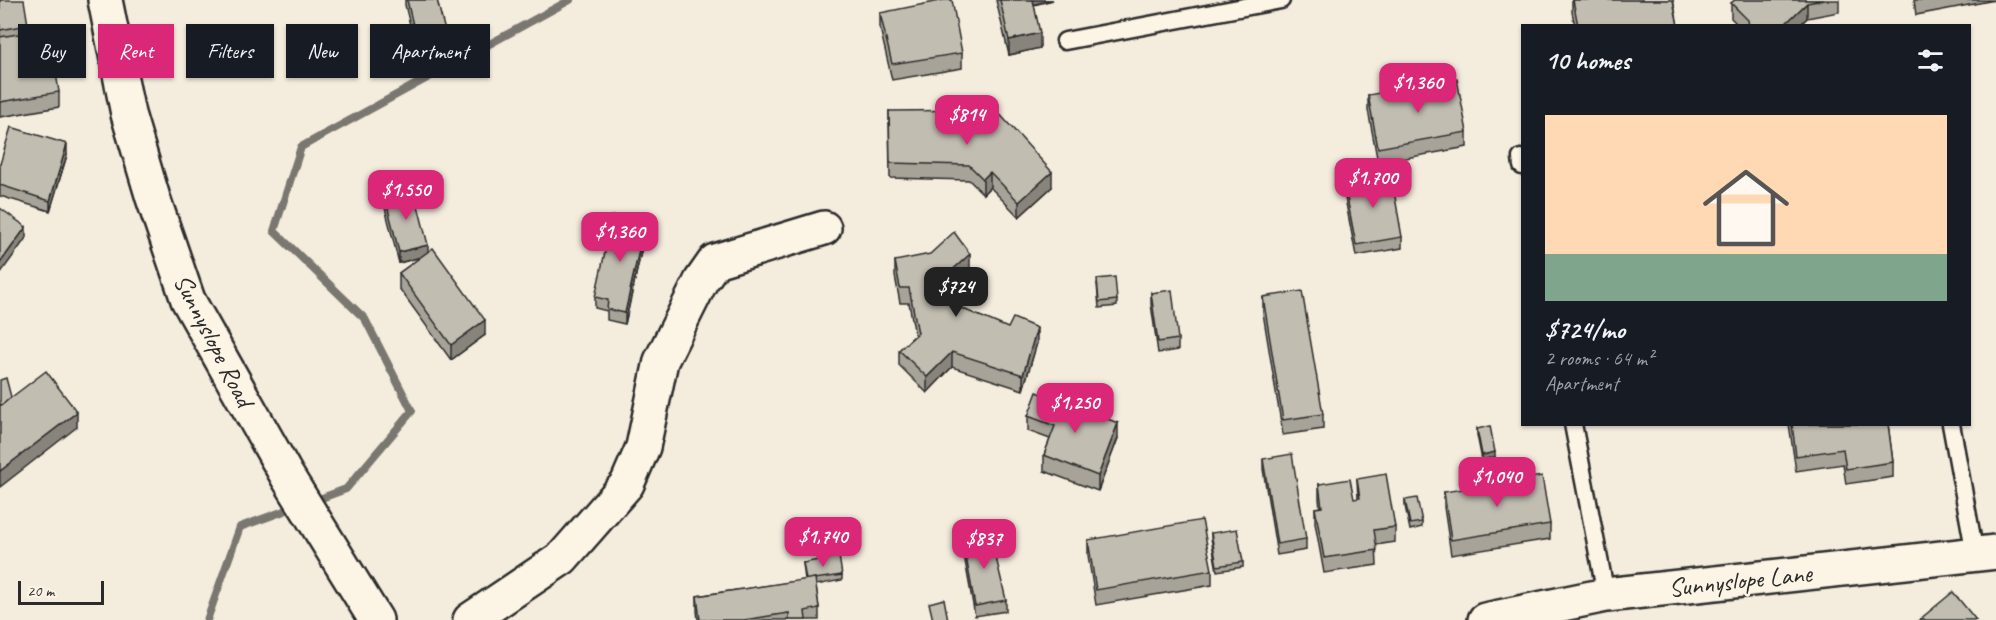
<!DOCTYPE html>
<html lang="en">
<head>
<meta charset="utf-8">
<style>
  body { margin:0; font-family:Caveat,sans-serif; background:#242831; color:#f1f3f6; height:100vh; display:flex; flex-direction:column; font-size:22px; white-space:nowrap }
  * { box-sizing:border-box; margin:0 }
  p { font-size:20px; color:#9ea1a6 }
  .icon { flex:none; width:33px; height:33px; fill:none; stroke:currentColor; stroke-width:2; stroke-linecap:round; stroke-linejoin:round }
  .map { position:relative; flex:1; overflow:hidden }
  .panel { position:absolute; left:1521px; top:24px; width:450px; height:402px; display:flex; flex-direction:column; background:#171b24; border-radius:0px; box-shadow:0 2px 4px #0004 }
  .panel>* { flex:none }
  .banner { position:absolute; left:18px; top:24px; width:570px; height:54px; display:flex; gap:12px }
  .scale { position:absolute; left:18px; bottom:15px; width:86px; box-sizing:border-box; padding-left:6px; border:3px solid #2b2b2b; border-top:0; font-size:16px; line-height:21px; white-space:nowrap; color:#2b2b2b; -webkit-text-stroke:4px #fcf5e5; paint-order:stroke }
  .price { position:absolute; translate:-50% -51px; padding:0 14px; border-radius:12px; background:#db2777; color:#fff; font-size:20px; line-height:39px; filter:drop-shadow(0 2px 3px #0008) }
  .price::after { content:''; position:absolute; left:50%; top:36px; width:18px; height:14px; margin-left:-9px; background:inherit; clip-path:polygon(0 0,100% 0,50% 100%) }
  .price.selected { background:#222; color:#fff }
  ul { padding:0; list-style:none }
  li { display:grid; align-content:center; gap:12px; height:318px; padding:0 24px }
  li span { display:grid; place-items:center; height:186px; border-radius:0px; color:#555 }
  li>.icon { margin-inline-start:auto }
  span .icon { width:108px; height:108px; fill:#fffc; stroke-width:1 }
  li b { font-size:26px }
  h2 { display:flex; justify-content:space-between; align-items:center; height:72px; padding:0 24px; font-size:26px }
  .tag { padding:0 21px; border-radius:0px; background:#171b24; box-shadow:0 2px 4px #0004; font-size:21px; line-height:54px }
  .tag.selected { background:#db2777; color:#fff }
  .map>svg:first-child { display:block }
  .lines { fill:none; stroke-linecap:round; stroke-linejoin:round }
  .stream { stroke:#7a7771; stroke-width:8 }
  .lane-casing { stroke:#2b2b2b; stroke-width:21 }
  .street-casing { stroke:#2b2b2b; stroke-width:38 }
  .secondary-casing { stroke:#2b2b2b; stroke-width:38 }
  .lane { stroke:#fcf5e5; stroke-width:16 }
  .street { stroke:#fcf5e5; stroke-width:33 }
  .secondary { stroke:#fcf5e5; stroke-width:33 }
  .wall { fill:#a7a398; stroke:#2b2b2b; stroke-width:1.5 }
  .shaded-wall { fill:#88847c; stroke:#2b2b2b; stroke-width:1.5 }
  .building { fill:#c2bdb1; stroke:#2b2b2b; stroke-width:1.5 }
  .labels { text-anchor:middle; stroke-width:5; stroke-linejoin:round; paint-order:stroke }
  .street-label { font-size:26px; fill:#2b2b2b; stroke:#fcf5e5 }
</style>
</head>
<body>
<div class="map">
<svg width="1996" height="620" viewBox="0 0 1996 620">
  <rect width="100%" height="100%" fill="#f4edde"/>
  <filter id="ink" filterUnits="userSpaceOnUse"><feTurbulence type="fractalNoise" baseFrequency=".0167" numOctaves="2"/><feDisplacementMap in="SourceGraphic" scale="12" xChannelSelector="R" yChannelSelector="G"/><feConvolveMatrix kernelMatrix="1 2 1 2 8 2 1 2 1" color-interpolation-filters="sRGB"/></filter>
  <g filter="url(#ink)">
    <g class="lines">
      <g class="stream">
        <path d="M311 502 346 489 412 411 365 319 274 231 301 147 570 0"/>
        <path d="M207 620 240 527 298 506"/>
      </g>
      <defs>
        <g id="lane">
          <path d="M1065 41 1281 0"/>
          <path d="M1521 158 1522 166"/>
          <path d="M1573 424 1606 595"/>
          <path d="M1951 424 1975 554"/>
        </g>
        <g id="street">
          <path d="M470 620 562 558 627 484 643 447 661 361 701 281 715 261 824 228"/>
          <path d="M1485 620 1606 595 1996 552"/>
        </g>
        <path id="secondary" d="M105 0 128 114 153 198 188 300 287 476 376 620"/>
      </defs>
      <use href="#lane" class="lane-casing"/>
      <use href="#street" class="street-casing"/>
      <use href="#secondary" class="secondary-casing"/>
      <use href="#lane" class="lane"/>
      <use href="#street" class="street"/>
      <use href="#secondary" class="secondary"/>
    </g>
    <g class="wall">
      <path d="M0 0 28 25V32L59 92V107L0 117Z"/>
      <path d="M405 0H437L445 42 416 49 405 5Z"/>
      <path d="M996 0H1053L1034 5 1040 48 1009 55Z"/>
      <path d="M1572 0H1673L1678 26H1575L1572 12Z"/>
      <path d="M1735 0H1839V12L1807 18 1799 26H1739L1731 18V3Z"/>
      <path d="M1914 0H1995L1916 15Z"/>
      <path d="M880 13 962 53V68L892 80 880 28Z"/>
      <path d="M1368 95 1467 132V147L1378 163 1368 110Z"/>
      <path d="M889 111 1052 187 1019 217 990 187 983 194 969 180 890 178Z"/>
      <path d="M67 155 50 211 0 196V164Z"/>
      <path d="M1344 182 1402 237V248L1356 256 1344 193Z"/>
      <path d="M385 197 428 252 485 335 451 360 399 288V273L421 257 399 263 385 208Z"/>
      <path d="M645 234 625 324 607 320V311L595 308V297Z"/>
      <path d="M895 261 970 270 951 286 956 306 1037 343 1023 390 952 367 927 393 899 365V350L915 335 909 303H900L895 276Z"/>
      <path d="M1097 284 1117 300V306L1099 308Z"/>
      <path d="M1151 293 1178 339V350L1158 353 1151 304Z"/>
      <path d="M1263 297 1323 414V429L1283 435 1263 313Z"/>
      <path d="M1028 416 1118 438 1098 491 1044 471V455L1050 439 1028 431Z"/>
      <path d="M1789 424H1888L1893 462V477L1846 484 1843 464 1796 471Z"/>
      <path d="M1477 429 1495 457 1482 460 1477 435Z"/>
      <path d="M1263 459 1306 539V550L1277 555 1263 469Z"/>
      <path d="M1357 479 1395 527V542L1376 545 1377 565 1324 573 1315 523V508L1320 507 1319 499V484L1354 499H1358Z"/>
      <path d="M1444 492 1550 524V539L1451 555 1444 507Z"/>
      <path d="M1405 500 1422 522V527L1410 530 1405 506Z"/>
      <path d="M1211 533 1243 562V567L1217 571 1211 538Z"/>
      <path d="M963 540 1006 600V611L975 616 963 550Z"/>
      <path d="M1088 540 1212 570V585L1096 605 1088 555Z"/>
      <path d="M803 563 842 575V580L816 585 819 608V620H698L697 611V596L805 580Z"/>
    </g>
    <g class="shaded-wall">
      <path d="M1030 0H1053L1030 5Z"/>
      <path d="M1807 3V18L1799 26H1783Z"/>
      <path d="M445 31V42L416 49V38Z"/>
      <path d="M1040 33V48L1009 55V40Z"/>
      <path d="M67 144V155L50 211V201Z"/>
      <path d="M990 172V187L983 194V179Z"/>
      <path d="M1052 172V187L1019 217V202Z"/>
      <path d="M645 223V234L625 324V313Z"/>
      <path d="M26 227V238L0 274V263Z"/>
      <path d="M428 245V255L399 263V252Z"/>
      <path d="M970 254V270L948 289V274Z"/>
      <path d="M485 320V335L451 360V345Z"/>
      <path d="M1037 328V343L1023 390V375Z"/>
      <path d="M952 352V367L927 393V377Z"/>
      <path d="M77 412V427L0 487V471Z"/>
      <path d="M1118 423V438L1098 491V476Z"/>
      <path d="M1495 452V457L1482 460V455Z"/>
    </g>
    <g class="building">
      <path d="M0 0H24L28 25 0 30Z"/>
      <path d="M407 0H437L445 31 416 38Z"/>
      <path d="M944 0H952L962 53 892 64 880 13Z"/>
      <path d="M1000 0H1033L1040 33 1009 40Z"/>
      <path d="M1573 0H1673L1678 26H1578Z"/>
      <path d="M1735 0H1824L1807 3 1783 26H1749L1748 20 1731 3Z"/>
      <path d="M49 29 59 92 0 102V37Z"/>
      <path d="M1457 79 1467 132 1378 148 1368 95Z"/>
      <path d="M996 110 1052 172 1019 202 990 172 983 179 969 165 890 163 889 111Z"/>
      <path d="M11 127 67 144 50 201 0 185V164Z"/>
      <path d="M1391 174 1402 237 1356 245 1344 182Z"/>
      <path d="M414 190 428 245 399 252 385 197Z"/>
      <path d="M0 208 26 227 0 263Z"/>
      <path d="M613 216 645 223 625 313 607 309 608 300 595 297Z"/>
      <path d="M954 232 970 254 948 274 956 306 1008 328 1013 318 1037 328 1023 375 952 352 927 377 899 350 918 333 909 288H900L895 261 930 254Z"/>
      <path d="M433 248 485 320 451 345 399 273Z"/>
      <path d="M1115 277 1117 300 1099 302 1097 279Z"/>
      <path d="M1172 290 1178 339 1158 342 1151 293Z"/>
      <path d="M1302 291 1323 414 1283 420 1263 297Z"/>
      <path d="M46 371 77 412 0 471V406Z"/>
      <path d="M6 378 11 397 3 404 0 405V380Z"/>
      <path d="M1037 392 1118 423 1098 476 1044 455 1055 426 1028 416Z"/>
      <path d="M1792 424H1888L1893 462 1846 469 1843 449 1796 456Z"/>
      <path d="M1490 426 1495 452 1482 455 1477 429Z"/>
      <path d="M1292 454 1306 539 1277 544 1263 459Z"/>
      <path d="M1386 474 1395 527 1374 530 1377 550 1324 558 1315 508 1322 507 1319 484 1350 479 1354 499 1360 498 1357 479Z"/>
      <path d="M1542 476 1550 524 1451 540 1444 492Z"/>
      <path d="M1417 498 1422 522 1410 524 1405 500Z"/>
      <path d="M1202 520 1212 570 1096 590 1088 540Z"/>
      <path d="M1237 529 1243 562 1217 566 1211 533Z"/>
      <path d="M990 532 1006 600 975 606 963 540Z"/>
      <path d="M839 556 842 575 815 579V578L806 580 803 563Z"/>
      <path d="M815 578 819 608 805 611 806 620H789V613L744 620H700L697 596Z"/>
      <path d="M1953 592 1976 620H1919Z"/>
      <path d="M944 599 948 620H933L929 603Z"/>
    </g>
  </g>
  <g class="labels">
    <g class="street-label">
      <text transform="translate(214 340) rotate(63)" y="9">Sunnyslope Road</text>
      <text transform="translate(1740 580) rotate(-6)" y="9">Sunnyslope Lane</text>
    </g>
  </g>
</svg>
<div class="scale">20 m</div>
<b class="price" style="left:1418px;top:114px">$1,360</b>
<b class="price" style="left:967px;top:146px">$814</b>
<b class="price" style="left:1373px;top:209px">$1,700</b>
<b class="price" style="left:406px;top:221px">$1,550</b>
<b class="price" style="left:620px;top:263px">$1,360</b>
<b class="price selected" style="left:956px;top:318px">$724</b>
<b class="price" style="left:1075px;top:434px">$1,250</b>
<b class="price" style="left:1497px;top:508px">$1,040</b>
<b class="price" style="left:823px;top:568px">$1,740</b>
<b class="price" style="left:984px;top:570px">$837</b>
<div class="banner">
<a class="tag">Buy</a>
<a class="tag selected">Rent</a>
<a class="tag">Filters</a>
<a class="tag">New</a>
<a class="tag">Apartment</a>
</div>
<section class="panel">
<h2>10 homes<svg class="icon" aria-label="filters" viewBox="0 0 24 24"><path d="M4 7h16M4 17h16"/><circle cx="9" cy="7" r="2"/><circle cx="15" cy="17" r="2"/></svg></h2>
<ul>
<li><span style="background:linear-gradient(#ffd9b3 75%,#7fa58c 0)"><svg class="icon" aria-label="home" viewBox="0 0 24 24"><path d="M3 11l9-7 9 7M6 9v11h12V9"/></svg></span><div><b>$724/mo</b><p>2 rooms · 64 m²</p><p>Apartment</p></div></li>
</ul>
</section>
</div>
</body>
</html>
